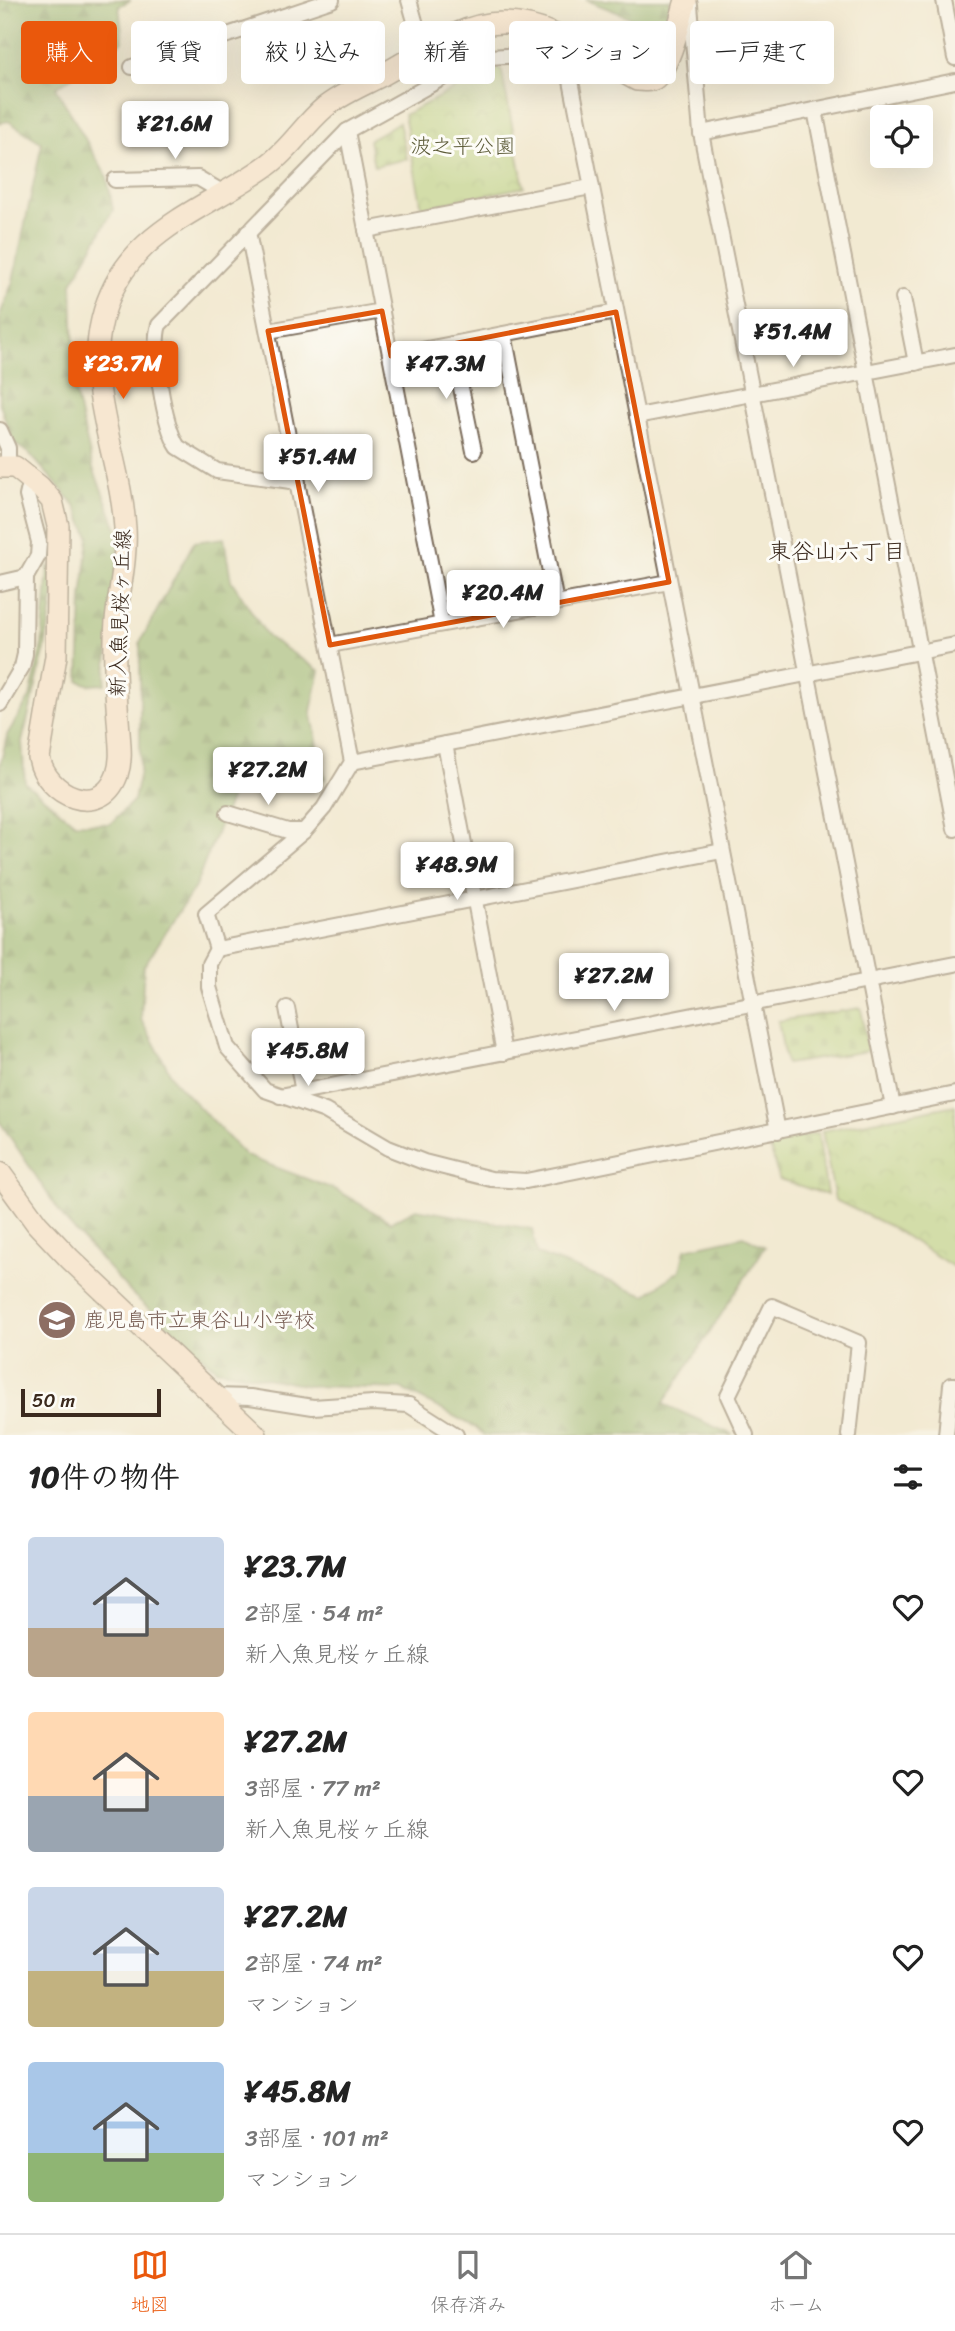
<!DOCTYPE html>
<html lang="ja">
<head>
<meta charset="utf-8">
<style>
  body { margin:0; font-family:Sriracha,"Klee One",sans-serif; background:#f6f6f6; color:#222; height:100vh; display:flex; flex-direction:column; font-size:26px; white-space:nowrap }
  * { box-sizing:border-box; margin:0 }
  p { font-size:23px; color:#767676 }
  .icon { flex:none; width:38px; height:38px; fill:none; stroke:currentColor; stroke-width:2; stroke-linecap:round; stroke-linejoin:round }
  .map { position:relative; height:1435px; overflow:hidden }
  .drawer { display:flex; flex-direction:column; background:#fff; flex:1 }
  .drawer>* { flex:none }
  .guide { position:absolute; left:21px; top:21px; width:914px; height:63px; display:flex; gap:14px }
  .buttons { position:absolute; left:870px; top:105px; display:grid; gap:14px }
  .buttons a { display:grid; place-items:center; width:63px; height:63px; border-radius:7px; background:#fff; box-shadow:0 7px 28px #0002; font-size:35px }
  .scale { position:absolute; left:21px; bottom:18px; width:140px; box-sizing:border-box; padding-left:7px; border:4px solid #3b2a1e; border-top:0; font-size:19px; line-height:24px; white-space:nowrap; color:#3b2a1e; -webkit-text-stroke:5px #fdfcf7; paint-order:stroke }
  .price { position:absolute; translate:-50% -60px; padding:0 16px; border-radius:7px; background:#fff; color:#222; font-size:23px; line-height:46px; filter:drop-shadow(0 2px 4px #0008) }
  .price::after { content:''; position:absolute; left:50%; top:42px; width:21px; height:16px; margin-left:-10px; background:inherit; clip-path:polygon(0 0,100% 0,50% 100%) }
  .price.active { background:#ea580c; color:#fff }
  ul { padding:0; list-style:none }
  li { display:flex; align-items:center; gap:21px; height:175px; padding:0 28px }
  li span { display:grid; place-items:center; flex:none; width:196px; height:140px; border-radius:7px; color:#555 }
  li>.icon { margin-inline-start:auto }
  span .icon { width:84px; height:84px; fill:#fffc; stroke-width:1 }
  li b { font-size:30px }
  h2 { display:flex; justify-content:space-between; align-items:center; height:84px; padding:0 28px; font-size:30px }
  .pill { padding:0 24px; border-radius:7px; background:#fff; box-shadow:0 7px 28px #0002; font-size:24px; line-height:63px }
  .pill.active { background:#ea580c; color:#fff }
  .dock { display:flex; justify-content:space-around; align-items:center; height:98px; border-top:2px solid #e0e0e0; background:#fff; font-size:19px; color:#767676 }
  .dock a { display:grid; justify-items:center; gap:4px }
  .dock .active { color:#ea580c }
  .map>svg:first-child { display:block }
  .forest { fill:url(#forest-firs); stroke:#626e43; stroke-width:2 }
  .cemetery { fill:url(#cemetery-stones); stroke:#747c4b; stroke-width:2 }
  .park { fill:url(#park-crowns); stroke:#747c4b; stroke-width:2 }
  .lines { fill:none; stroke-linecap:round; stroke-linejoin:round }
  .street-casing { stroke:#7b6d5d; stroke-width:18 }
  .secondary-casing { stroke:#7b6d5d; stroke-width:24 }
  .street { stroke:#fff; stroke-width:14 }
  .secondary { stroke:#fde4d0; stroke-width:21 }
  .marked { fill:none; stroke:#df570d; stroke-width:5; stroke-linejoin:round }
  .labels { text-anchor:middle; stroke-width:6; stroke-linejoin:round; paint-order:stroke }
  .park-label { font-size:21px; fill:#5d5c39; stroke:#fdfcf7 }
  .street-label { font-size:21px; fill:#3b2a1e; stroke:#fdfcf7 }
  .education-label { font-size:21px; fill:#785e54; stroke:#fdfcf7; text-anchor:start }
  .neighbourhood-label { font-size:23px; fill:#3b2a1e; stroke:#fdfcf7 }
</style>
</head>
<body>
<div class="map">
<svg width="955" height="1435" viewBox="0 0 955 1435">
  <defs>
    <pattern id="forest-firs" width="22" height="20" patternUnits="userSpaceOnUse" patternTransform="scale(1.75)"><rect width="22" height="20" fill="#8ab268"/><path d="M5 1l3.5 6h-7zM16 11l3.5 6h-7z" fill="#729155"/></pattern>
    <pattern id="cemetery-stones" width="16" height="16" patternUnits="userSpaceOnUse" patternTransform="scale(1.75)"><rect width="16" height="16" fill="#adcf78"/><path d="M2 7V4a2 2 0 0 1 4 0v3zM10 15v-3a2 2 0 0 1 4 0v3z" fill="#96b267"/></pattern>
    <pattern id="park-crowns" width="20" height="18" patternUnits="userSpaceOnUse" patternTransform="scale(1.75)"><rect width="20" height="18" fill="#adcf78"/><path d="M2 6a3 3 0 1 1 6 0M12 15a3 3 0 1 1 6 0" fill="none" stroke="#96b267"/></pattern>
  </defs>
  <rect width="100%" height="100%" fill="#fdfcf7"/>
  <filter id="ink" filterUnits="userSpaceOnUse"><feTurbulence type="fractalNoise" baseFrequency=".0143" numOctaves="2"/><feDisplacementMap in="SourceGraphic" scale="14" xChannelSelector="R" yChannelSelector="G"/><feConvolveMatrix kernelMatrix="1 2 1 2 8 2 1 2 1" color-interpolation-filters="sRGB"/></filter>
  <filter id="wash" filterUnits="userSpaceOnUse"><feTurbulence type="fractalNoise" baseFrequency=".00686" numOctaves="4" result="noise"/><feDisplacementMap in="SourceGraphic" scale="28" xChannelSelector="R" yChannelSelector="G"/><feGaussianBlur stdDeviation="1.57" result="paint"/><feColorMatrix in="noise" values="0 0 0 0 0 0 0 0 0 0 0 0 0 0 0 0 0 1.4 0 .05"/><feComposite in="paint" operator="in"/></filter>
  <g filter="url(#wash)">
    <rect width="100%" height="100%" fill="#f2ead2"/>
    <g class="forest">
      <path d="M0 0H131L119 6 123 41 56 88 107 177 113 210 72 283 75 391 93 468 120 536 105 684 90 685 79 681 82 598 89 537 75 505 29 453 13 443 0 404V315L13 281 42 143 8 121 0 123Z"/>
      <path d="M586 0H670L667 16 660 29Z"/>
      <path d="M224 538 231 580 268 637 320 671 311 711 325 779 256 773 234 789 195 887 144 966 141 1019 175 1082 246 1156 336 1190 391 1222 416 1209 532 1229 537 1254 646 1295 680 1270 685 1249 744 1236 765 1247 663 1404 733 1435H484L475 1427 402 1389 309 1386 216 1369 132 1294 65 1220 0 1122V766L7 735 30 697 42 644 48 566 57 575 45 649 22 742 25 783 75 823 110 824 134 800 140 771V642L194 542Z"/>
    </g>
    <g class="cemetery">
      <path d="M399 122 407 159 374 166 369 140Z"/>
      <path d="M861 1008 868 1051 786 1064 778 1021Z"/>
      <path d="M818 1133 827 1195 779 1179 769 1144Z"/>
    </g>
    <g class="park">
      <path d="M501 68 524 187 422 208 404 115 476 78Z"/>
      <path d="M955 1105V1268L889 1226 835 1200 822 1131Z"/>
    </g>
  </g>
  <g filter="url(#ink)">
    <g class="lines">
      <defs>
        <g id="street">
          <path d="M409 0 424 53"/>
          <path d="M944 0 955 58"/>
          <path d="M690 5 701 133 893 1107"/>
          <path d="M132 67 332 0"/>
          <path d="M570 76 580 48"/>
          <path d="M815 110 955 829"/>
          <path d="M347 131 442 624"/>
          <path d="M701 133 955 81"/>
          <path d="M115 180 198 178 222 192"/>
          <path d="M366 230 591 187"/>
          <path d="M903 298 916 363"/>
          <path d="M268 331 382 311"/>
          <path d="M504 334 556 603"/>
          <path d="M452 344 474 451"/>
          <path d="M391 356 616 312"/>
          <path d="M637 416 955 355"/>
          <path d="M0 430 8 448V465"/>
          <path d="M298 482 217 471 178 447C164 427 151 348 159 325L347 131 466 65 489 57 523 55 570 76 778 1131"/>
          <path d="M0 583 26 577"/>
          <path d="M330 645 669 582"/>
          <path d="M0 704 22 667 25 654 26 577 38 556 39 542 27 496 31 479"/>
          <path d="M445 744 504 1053"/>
          <path d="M352 762 955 645"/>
          <path d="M228 813 288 831H304"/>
          <path d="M722 851 217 949 209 964V987L227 1047 265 1090 325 1111 388 1148 424 1162 491 1179 526 1181 955 1094"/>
          <path d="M217 949 206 914 304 831 324 808 352 762 248 232"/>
          <path d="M287 1008 303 1092"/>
          <path d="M280 1096 955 964"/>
          <path d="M215 1396 250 1397 313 1407 373 1403 409 1405 456 1435"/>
          <path d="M746 1435 728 1396 772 1306 859 1343 849 1435"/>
          <path d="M946 1435 951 1385H955"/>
        </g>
        <g id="secondary">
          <path d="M0 467H15L40 487 52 501 58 526 56 656 39 758C46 795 100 820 117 775 122 760 120 747 119 732 116 695 113 658 116 621 119 590 127 559 125 528 121 460 85 390 102 320 123 231 203 212 268 165 290 149 304 125 324 108 341 94 364 85 384 74 420 55 459 23 502 23 551 22 595 58 637 80 643 80 649 82 654 79 670 67 680 20 686 0"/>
          <path d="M0 1173 37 1224 70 1259 256 1435"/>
        </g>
      </defs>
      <use href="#street" class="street-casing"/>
      <use href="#secondary" class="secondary-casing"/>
      <use href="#street" class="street"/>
      <use href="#secondary" class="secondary"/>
    </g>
  </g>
  <path d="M0 0H955V1435H0ZM382 311 391 356 616 312 669 582 330 645 268 331Z" fill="#f2ead2" fill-opacity=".55" fill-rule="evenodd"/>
  <path class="marked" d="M382 311 391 356 616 312 669 582 330 645 268 331Z"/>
  <defs>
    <symbol id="school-disc" viewBox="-11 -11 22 22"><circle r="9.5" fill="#8d6e63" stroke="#fdfcf7"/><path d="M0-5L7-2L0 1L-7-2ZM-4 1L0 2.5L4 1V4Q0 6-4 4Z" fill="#fff"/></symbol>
  </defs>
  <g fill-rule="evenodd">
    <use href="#school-disc" x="35" y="1298" width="44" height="44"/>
  </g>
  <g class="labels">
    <g class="park-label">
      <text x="463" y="153">波之平公園</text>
    </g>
    <g class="street-label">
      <text transform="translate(120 613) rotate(-88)" y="7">新入魚見桜ヶ丘線</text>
    </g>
    <g class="education-label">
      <text x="84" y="1327">鹿児島市立東谷山小学校</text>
    </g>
    <g class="neighbourhood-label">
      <text x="837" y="559">東谷山六丁目</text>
    </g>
  </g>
</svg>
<div class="buttons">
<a><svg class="icon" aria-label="locate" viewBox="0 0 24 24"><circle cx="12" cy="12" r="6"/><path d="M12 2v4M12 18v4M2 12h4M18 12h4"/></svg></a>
</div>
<div class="scale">50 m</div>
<b class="price" style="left:175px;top:161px">¥21.6M</b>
<b class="price" style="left:793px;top:369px">¥51.4M</b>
<b class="price active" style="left:123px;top:401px">¥23.7M</b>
<b class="price" style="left:446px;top:401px">¥47.3M</b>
<b class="price" style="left:318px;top:494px">¥51.4M</b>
<b class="price" style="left:503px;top:630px">¥20.4M</b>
<b class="price" style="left:268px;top:807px">¥27.2M</b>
<b class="price" style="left:457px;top:902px">¥48.9M</b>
<b class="price" style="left:614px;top:1013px">¥27.2M</b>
<b class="price" style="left:308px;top:1088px">¥45.8M</b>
<div class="guide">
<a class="pill active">購入</a>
<a class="pill">賃貸</a>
<a class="pill">絞り込み</a>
<a class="pill">新着</a>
<a class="pill">マンション</a>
<a class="pill">一戸建て</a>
</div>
</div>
<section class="drawer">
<h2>10件の物件<svg class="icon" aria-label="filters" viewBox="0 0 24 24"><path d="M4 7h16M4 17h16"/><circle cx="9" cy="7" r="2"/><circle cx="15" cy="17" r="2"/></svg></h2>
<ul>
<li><span style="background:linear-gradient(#c9d6e8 65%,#b9a48a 0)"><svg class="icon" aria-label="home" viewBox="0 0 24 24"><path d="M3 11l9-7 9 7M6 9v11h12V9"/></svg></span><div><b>¥23.7M</b><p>2部屋 · 54 m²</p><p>新入魚見桜ヶ丘線</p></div><svg class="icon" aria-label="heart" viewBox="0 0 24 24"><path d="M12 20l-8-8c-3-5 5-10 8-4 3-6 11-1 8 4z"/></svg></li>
<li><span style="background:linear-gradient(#ffd9b3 60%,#9aa5b1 0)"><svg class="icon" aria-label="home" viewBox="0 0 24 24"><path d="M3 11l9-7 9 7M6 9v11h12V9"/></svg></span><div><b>¥27.2M</b><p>3部屋 · 77 m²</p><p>新入魚見桜ヶ丘線</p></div><svg class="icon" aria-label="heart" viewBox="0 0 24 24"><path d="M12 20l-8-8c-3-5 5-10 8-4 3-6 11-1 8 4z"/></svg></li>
<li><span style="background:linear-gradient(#c9d6e8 60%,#c2b280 0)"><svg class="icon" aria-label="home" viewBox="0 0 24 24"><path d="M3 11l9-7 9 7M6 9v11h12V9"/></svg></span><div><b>¥27.2M</b><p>2部屋 · 74 m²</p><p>マンション</p></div><svg class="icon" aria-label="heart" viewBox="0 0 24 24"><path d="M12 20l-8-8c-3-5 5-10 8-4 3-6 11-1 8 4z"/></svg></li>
<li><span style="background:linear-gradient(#a9c7e8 65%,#8fb573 0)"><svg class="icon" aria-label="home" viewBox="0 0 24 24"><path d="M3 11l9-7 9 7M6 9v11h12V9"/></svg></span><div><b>¥45.8M</b><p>3部屋 · 101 m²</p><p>マンション</p></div><svg class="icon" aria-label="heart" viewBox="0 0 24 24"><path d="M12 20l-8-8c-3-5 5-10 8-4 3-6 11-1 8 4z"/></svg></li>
</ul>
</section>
<nav class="dock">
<a class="active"><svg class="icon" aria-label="map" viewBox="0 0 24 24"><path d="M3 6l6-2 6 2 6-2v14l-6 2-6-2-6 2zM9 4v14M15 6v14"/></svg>地図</a>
<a><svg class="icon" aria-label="saved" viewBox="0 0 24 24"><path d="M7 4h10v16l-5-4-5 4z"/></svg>保存済み</a>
<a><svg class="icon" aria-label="home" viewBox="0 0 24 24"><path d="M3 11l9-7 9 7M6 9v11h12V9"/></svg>ホーム</a>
</nav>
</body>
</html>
